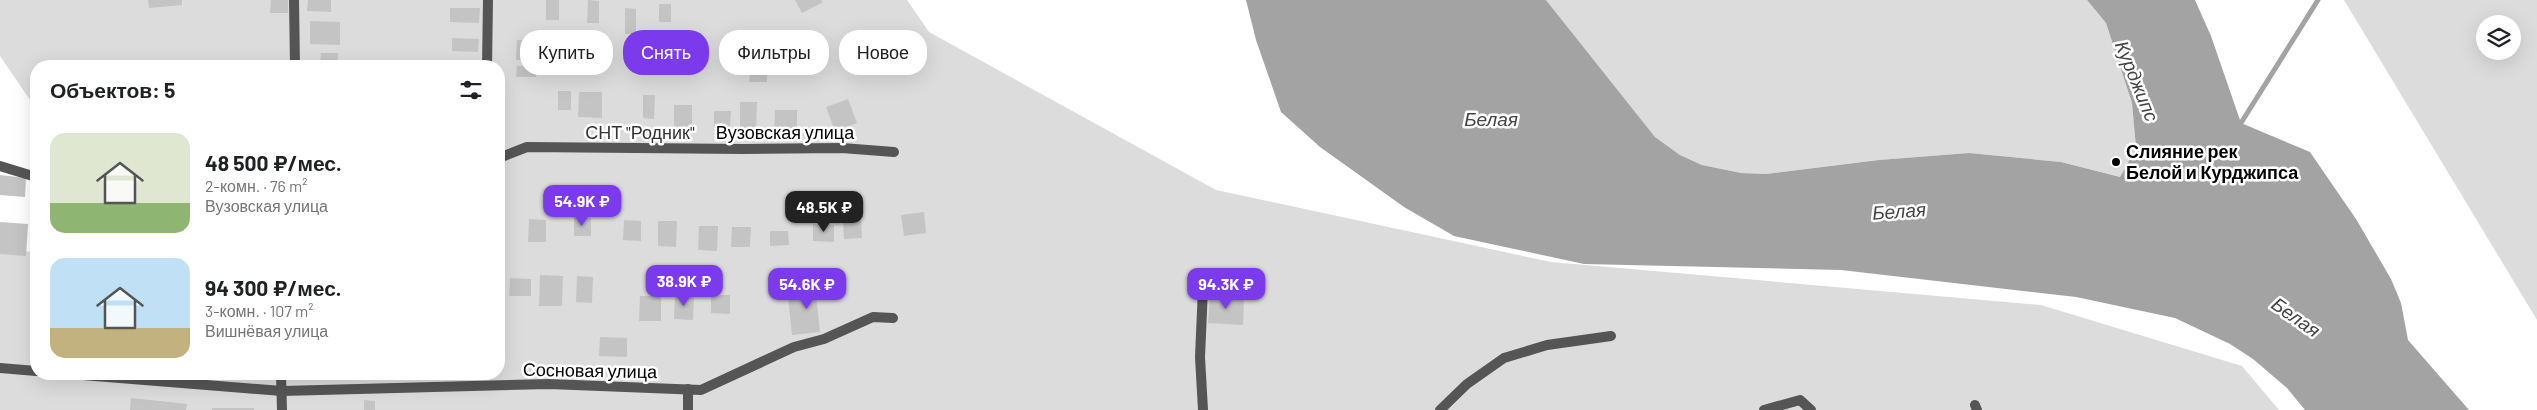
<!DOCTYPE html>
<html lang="ru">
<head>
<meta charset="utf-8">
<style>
  body { margin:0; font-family:Barlow,sans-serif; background:#f2f2f2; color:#202124; height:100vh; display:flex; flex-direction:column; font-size:19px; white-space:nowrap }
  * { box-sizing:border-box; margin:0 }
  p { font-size:16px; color:#757577 }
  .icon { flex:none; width:28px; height:28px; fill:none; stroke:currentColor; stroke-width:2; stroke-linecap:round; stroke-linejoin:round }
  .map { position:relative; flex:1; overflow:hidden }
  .sheet { position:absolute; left:30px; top:60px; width:475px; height:320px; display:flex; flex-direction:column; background:#fff; border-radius:20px; box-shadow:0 5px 20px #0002 }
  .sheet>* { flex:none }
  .hud { position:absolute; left:520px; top:30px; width:475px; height:45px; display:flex; gap:10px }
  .controls { position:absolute; left:2476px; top:15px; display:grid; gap:10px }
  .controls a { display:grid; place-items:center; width:45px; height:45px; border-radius:50%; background:#fff; box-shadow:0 5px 20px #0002; font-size:25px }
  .price { position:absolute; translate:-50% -42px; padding:0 11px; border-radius:10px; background:#7c3aed; color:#fff; font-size:16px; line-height:32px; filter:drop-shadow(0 1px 2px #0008) }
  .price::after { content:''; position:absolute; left:50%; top:30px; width:15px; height:11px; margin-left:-8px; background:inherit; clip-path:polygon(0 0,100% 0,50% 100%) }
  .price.selected { background:#222; color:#fff }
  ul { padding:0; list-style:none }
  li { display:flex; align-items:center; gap:15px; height:125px; padding:0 20px }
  li span { display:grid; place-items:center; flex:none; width:140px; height:100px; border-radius:15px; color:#555 }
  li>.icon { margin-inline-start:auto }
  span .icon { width:60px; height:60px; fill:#fffc; stroke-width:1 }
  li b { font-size:21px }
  h2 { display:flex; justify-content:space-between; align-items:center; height:60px; padding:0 20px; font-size:21px }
  .chip { padding:0 18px; border-radius:20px; background:#fff; box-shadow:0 5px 20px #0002; font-size:18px; line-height:45px }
  .chip.selected { background:#7c3aed; color:#fff }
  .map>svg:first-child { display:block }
  .green { fill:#dcdcdc; fill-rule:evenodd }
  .water { fill:#a3a3a3 }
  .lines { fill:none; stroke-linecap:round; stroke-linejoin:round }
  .stream { stroke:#a3a3a3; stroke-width:5 }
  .building { fill:#c4c4c4 }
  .lane { stroke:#555; stroke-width:10 }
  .street { stroke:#555; stroke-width:10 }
  .poi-dot { fill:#000; stroke:#fff; stroke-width:2 }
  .labels { text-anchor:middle; stroke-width:5; stroke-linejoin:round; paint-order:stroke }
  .park-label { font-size:18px; fill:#333; stroke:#fff }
  .street-label { font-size:18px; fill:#000; stroke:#fff }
  .poi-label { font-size:18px; font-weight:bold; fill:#000; stroke:#fff; text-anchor:start }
  .water-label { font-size:19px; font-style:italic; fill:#444; stroke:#fff }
</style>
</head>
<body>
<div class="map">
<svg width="2537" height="410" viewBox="0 0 2537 410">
  <rect width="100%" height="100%" fill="#fff"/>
  <g class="green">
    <path d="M0 0H907L929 32 1216 190 1551 262 2041 305 2242 366 2279 410H0V250L36 252V374H499V66H36V109L0 56Z"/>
    <path d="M1546 0H2087L2106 23 2132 103 2136 148 2120 177 2061 162 1969 153 1879 160 1766 174 1741 173 1702 165 1680 155 1655 137Z"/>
    <path d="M2344 0H2537V320ZM2485 24H2512V51H2485Z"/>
  </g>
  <path class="water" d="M1246 0H1546L1655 137 1680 155 1702 165 1741 173 1766 174 1879 160 1969 153 2061 162 2120 177 2136 148 2132 103 2106 23 2087 0H2195L2211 36 2241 123 2310 152 2356 219 2391 279 2401 303 2408 340 2469 410H2305L2287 388 2253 359 2230 344 2175 318 2076 297 1841 270 1584 264 1454 236 1404 207 1320 147 1281 112 1256 40Z"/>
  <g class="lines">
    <path class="stream" d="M2237 125 2241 123 2318 0"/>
  </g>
  <g class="building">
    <path d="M148 0H182V5L149 8Z"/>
    <path d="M271 0H288V13H270Z"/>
    <path d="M308 0H331V12L307 11Z"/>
    <rect x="546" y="0" width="13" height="20"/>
    <path d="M588 0 599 1V23H587Z"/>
    <path d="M795 0H821L823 2 802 13Z"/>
    <rect x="659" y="4" width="12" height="18"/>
    <path d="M450 8H480L479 23 450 22Z"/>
    <path d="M625 8 636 9V34H625Z"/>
    <path d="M310 21 340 22V45L310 44Z"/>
    <path d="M452 38 479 39 478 52 452 51Z"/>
    <path d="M517 40 537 41V60H516Z"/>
    <path d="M737 45H758L757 67H737Z"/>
    <path d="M321 53H338V66H320Z"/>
    <path d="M517 66H537L536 77H516Z"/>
    <path d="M750 74H767V82H749Z"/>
    <rect x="558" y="91" width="13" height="19"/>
    <path d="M579 92H602V118L578 117Z"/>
    <path d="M643 95H655L654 119 643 118Z"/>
    <path d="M848 99 857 123 835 131 826 107Z"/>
    <path d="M740 102H757L756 132 740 131Z"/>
    <path d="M674 105H692V132L674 131Z"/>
    <path d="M775 110H797V138L774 137Z"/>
    <path d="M714 111H731L730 128 714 127Z"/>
    <path d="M0 175 26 178 25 197 0 195Z"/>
    <path d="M924 212 926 233 904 236 901 215Z"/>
    <path d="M574 217 591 218V236H574Z"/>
    <path d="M529 219 546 220V242H528Z"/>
    <path d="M624 220 641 221V241L623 240Z"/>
    <path d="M658 221H677L676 247 658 246Z"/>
    <path d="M861 221 862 238 844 239 843 222Z"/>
    <path d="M0 222 28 224 26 256 0 254Z"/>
    <path d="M813 224 834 225V242L813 241Z"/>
    <path d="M699 226H718L717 251 698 250Z"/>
    <path d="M732 227H751L750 247H731Z"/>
    <path d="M770 231H788L789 245 770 246Z"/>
    <path d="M540 275 563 276 562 306H539Z"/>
    <path d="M577 276 593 277 592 303 576 302Z"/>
    <path d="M510 278 531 279V296H509Z"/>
    <path d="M826 280 827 294 816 295 820 332 792 335 788 297 809 295 808 282Z"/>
    <path d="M675 294 694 295 693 320 674 319Z"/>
    <path d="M711 295H730V314L711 313Z"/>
    <path d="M1210 295 1244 297 1243 325 1208 323Z"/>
    <path d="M640 296H661V321H639Z"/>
    <path d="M600 337 627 338V357L599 356Z"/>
    <path d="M131 398 187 404 186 410H130Z"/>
    <path d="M364 400 375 401V410H364Z"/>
    <rect x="212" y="408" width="42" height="2"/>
  </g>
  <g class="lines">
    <path class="lane" d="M0 166 36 177"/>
    <g class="street">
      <path d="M294 0 295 66"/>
      <path d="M487 66 488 0"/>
      <path d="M499 158 527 147 744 149 842 148 894 152"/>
      <path d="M1203 288 1200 357 1203 410"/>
      <path d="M0 368 36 371"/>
      <path d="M70 374 282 391 549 384 701 390 794 347 824 339 873 317 893 318"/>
      <path d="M281 374 282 410"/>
      <path d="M1975 405 1977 410"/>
      <path d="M688 410V389"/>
      <path d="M1440 410 1467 384 1504 358 1547 345 1611 336"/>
      <path d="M1764 410 1800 400 1811 410"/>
    </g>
  </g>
  <circle class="poi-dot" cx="2116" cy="162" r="5"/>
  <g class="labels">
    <g class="park-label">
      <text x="640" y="139">СНТ "Родник"</text>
    </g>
    <g class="street-label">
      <text x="785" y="139">Вузовская улица</text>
      <text transform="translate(590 371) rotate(1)" y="6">Сосновая улица</text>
    </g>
    <g class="poi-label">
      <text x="2126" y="158">Слияние рек<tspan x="2126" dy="21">Белой и Курджипса</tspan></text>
    </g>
    <g class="water-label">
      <text transform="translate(2137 81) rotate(68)" y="7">Курджипс</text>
      <text x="1491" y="126">Белая</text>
      <text transform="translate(1899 211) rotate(-4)" y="7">Белая</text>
      <text transform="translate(2296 317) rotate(35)" y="7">Белая</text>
    </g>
  </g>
</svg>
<div class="controls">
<a><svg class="icon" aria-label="layers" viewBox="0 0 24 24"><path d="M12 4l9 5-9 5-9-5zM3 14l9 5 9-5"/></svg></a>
</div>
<b class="price" style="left:582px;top:227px">54.9K ₽</b>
<b class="price selected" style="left:824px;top:233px">48.5K ₽</b>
<b class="price" style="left:684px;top:307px">38.9K ₽</b>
<b class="price" style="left:807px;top:310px">54.6K ₽</b>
<b class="price" style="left:1226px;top:310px">94.3K ₽</b>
<div class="hud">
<a class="chip">Купить</a>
<a class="chip selected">Снять</a>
<a class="chip">Фильтры</a>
<a class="chip">Новое</a>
</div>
<section class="sheet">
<h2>Объектов: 5<svg class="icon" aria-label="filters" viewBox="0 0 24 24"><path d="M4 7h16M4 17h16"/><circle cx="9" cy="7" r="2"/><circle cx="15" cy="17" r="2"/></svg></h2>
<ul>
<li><span style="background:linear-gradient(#dfe7d0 70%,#8fb573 0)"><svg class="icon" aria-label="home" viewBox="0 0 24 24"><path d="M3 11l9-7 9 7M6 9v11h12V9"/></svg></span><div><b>48 500 ₽/мес.</b><p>2-комн. · 76 m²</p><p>Вузовская улица</p></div></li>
<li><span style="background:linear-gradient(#bfe0f5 70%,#c2b280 0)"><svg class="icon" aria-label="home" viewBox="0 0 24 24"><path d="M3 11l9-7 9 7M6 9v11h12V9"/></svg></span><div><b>94 300 ₽/мес.</b><p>3-комн. · 107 m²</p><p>Вишнёвая улица</p></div></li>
</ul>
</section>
</div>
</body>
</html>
